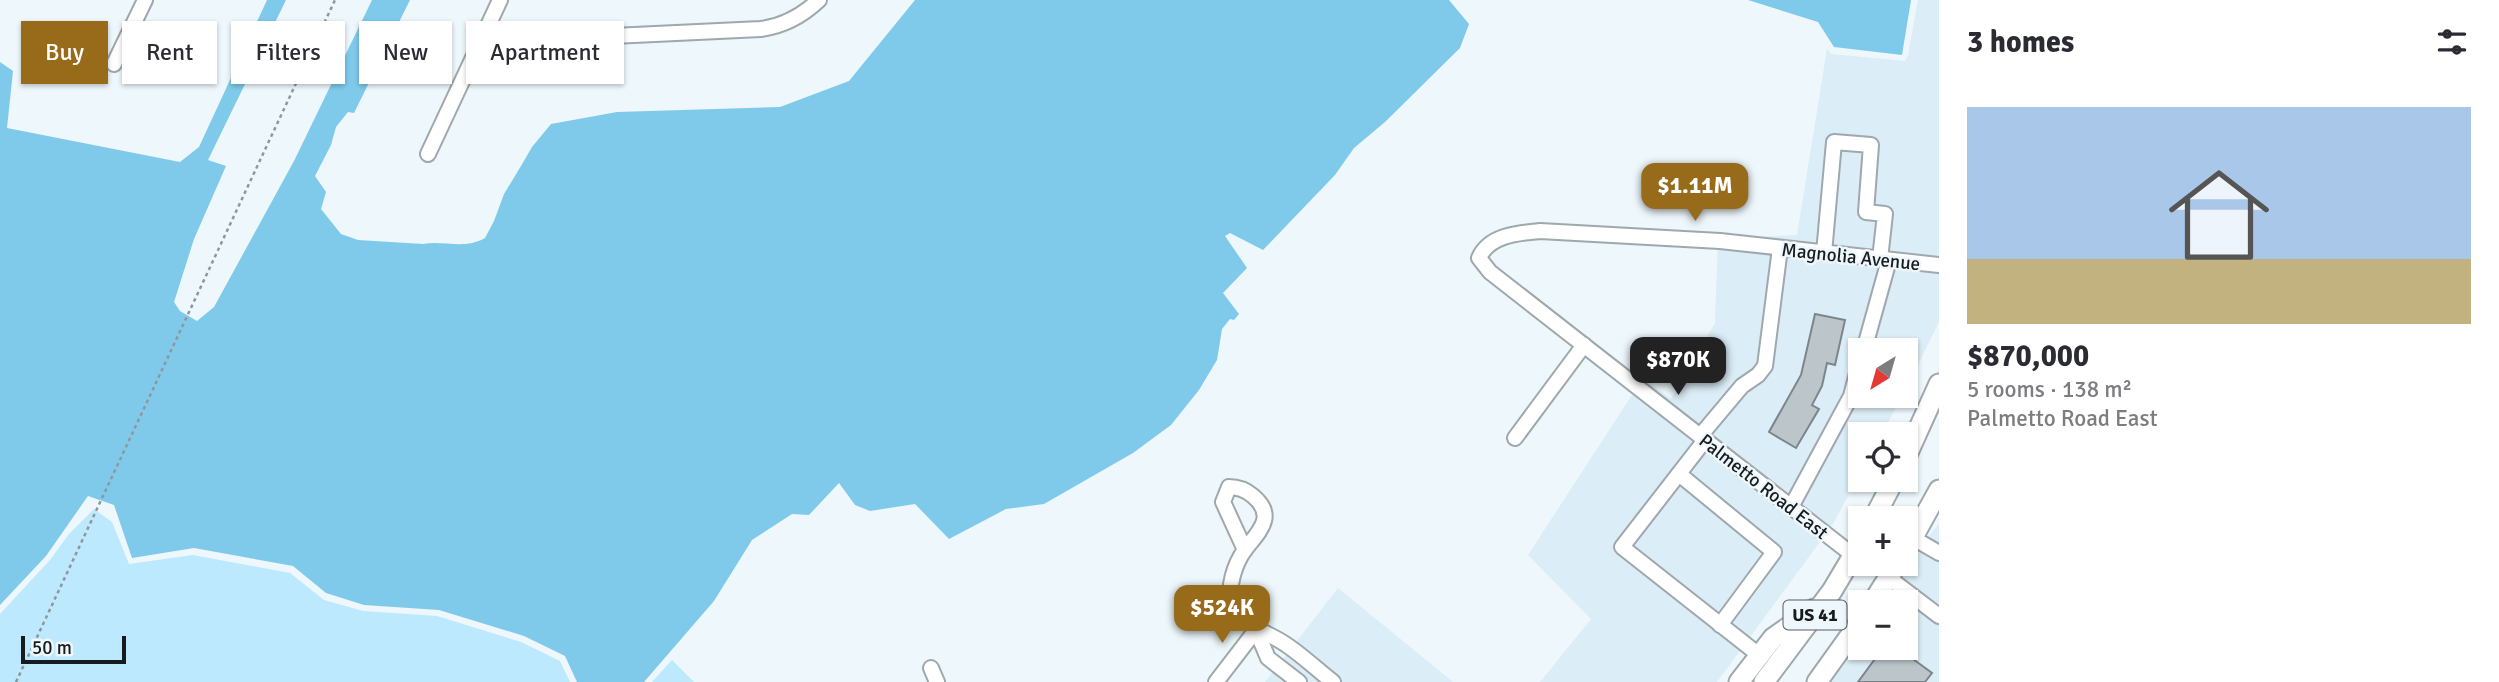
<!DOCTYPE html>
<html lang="en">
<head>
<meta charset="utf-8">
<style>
  body { margin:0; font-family:Signika,sans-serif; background:#f7f7f7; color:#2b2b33; height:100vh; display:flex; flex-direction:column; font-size:26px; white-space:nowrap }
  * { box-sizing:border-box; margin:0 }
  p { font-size:23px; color:#7c7c81 }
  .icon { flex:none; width:38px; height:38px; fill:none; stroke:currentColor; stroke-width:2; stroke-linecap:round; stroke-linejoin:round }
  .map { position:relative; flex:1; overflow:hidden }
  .panel { display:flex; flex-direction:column; background:#fff; width:560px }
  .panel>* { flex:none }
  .hud { position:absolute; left:21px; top:21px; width:665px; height:63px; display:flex; gap:14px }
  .needle { width:46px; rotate:217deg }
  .buttons { position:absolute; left:1848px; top:338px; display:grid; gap:14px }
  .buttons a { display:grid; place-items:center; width:70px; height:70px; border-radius:0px; background:#fff; box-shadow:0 2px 5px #0004; font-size:35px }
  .scale { position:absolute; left:21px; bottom:18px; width:105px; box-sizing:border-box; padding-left:7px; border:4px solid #181b1d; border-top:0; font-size:19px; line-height:24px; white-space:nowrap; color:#181b1d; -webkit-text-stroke:5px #edf7fc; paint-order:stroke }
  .price { position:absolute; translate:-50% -60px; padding:0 16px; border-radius:14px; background:#976b19; color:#fff; font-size:23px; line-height:46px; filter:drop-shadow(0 2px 4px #0008) }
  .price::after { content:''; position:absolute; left:50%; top:42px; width:21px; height:16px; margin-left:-10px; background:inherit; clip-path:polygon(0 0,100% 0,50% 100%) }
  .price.active { background:#222; color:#fff }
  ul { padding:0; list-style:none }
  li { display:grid; align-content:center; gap:14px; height:371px; padding:0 28px }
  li+li { border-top:2px solid #e1e1e2 }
  li span { display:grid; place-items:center; height:217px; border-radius:0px; color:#555 }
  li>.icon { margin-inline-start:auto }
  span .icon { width:126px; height:126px; fill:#fffc; stroke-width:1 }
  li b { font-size:30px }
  h2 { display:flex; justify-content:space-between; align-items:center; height:84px; padding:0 28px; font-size:30px }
  .tag { padding:0 24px; border-radius:0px; background:#fff; box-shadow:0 2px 5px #0004; font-size:24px; line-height:63px }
  .tag.active { background:#976b19; color:#fff }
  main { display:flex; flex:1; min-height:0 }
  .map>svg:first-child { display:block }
  .built { fill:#dbedf6 }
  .green { fill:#bce9fe }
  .water { fill:#7fcaeb }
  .building { fill:#bbc5ca; stroke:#7c868a; stroke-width:2 }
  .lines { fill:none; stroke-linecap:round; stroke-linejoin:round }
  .minor-casing { stroke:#9ea8ad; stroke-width:18 }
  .major-casing { stroke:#9ea8ad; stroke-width:23 }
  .path { stroke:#90979b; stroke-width:2.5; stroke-dasharray:3.5 3.5; stroke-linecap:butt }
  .minor { stroke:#fff; stroke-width:14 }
  .major { stroke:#fff; stroke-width:19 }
  .labels { text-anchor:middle; stroke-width:5; stroke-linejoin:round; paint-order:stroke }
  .shield { fill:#edf7fc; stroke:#585d60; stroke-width:2 }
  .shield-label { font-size:18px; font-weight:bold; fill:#181b1d }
  .street-label { font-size:19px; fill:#181b1d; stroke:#edf7fc }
</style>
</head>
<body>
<main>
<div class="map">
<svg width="1939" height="682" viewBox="0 0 1939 682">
  <rect width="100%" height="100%" fill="#edf7fc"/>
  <g class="built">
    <path d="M1918 0H1939V322L1906 389V350H1860V396H1902L1882 434H1860V474L1833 524 1717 682H1540L1591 619 1528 555 1643 378 1671 399 1715 323 1718 239 1797 235 1827 49 1832 54 1905 61 1908 55Z"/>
    <path d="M1939 524V682H1826L1860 635V648H1906V602H1882L1909 558Z"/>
    <path d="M1338 588 1453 682H1265Z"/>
  </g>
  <g class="green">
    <path d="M94 509 112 522 129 564 193 555 290 573 324 600 363 611 437 616 521 642 560 661 570 682H0V614L50 560 69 534Z"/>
    <path d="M672 660 694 682H652Z"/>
  </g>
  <g class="water">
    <path d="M267 0H286L208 160 226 166 194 239 174 302 180 311 197 321 214 307 294 161 372 0H410L354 113 348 112 336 127 331 145 315 176 326 192 321 209 341 234 358 240 423 244C444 240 464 250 485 238L494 221 504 194 521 166 532 147 551 124 617 112 780 107 849 81 915 0H1449L1469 24 1460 48 1385 122 1354 148 1335 175 1263 250 1230 233 1225 236 1247 268 1223 293 1239 314 1234 320 1230 319 1222 329 1217 360 1199 390 1171 425 1133 453 1044 504 1006 509 949 539 915 504 870 511 855 505 839 483 809 515 792 514 752 540 714 601 644 682H577L565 656 524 636 439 610 364 605 326 593 293 566 194 548 132 558 114 505 88 496 46 556 0 605V62L13 71 7 128 180 162 199 147Z"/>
    <path d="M1748 0H1911L1902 55 1834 47 1818 22Z"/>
  </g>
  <g class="building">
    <path d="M1815 314 1845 320 1835 365 1827 363 1822 386 1812 405 1819 409 1796 448 1769 432 1801 375Z"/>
    <path d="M1883 648H1898L1932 673 1925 682H1858Z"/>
  </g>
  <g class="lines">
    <defs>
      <g id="minor">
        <path d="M488 28 506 37 528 40 761 29C784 26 802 16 819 0"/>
        <path d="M114 64 145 0"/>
        <path d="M428 154 500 0"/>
        <path d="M1824 253 1834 142 1871 145 1866 212 1885 214 1880 259"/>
        <path d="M1864 350 1889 260"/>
        <path d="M1700 436 1742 386 1758 375 1765 366 1780 248"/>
        <path d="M1515 438 1584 345"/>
        <path d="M1705 440 1622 547 1759 655"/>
        <path d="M1679 474 1774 552 1720 625"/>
        <path d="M1791 507 1851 396 1860 362"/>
        <path d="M1913 538 1939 553"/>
        <path d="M1245 550 1223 502 1229 487C1239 487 1246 490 1253 496 1278 517 1257 533 1244 551 1235 564 1227 587 1232 603 1240 626 1263 630 1282 642 1300 653 1316 669 1333 682"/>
        <path d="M1854 556 1490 272 1479 258C1489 235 1518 233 1540 231L1720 241 1939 265"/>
        <path d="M1889 578 1939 616"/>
        <path d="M1256 630 1268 658 1299 682"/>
        <path d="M931 668 937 682"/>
        <path d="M1216 682 1256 630"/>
      </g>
      <g id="major">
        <path d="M1906 457 1939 384"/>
        <path d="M1874 518 1894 480"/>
        <path d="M1906 550 1939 490"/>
        <path d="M1873 602 1897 564"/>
        <path d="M1739 682 1773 638 1814 609"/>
        <path d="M1764 682 1832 591 1860 544"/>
        <path d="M1817 682 1860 622"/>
      </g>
    </defs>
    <use href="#minor" class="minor-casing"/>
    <use href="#major" class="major-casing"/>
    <path class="path" d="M16 682 335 0"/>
    <use href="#minor" class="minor"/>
    <use href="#major" class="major"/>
  </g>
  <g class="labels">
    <rect class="shield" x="1783.5" y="600.5" width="63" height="29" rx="5"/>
    <g class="shield-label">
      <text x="1815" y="621">US 41</text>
    </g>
    <g class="street-label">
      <text transform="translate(1851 256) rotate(6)" y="7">Magnolia Avenue</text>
      <text transform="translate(1764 486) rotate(38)" y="7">Palmetto Road East</text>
    </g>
  </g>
</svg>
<div class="buttons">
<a><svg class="needle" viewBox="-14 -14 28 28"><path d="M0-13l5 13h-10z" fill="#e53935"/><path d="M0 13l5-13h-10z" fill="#7c7c81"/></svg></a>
<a><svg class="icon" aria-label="locate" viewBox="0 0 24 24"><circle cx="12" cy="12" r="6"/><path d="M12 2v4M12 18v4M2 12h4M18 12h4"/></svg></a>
<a>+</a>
<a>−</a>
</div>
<div class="scale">50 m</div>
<b class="price" style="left:1695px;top:223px">$1.11M</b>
<b class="price active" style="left:1678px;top:397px">$870K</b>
<b class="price" style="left:1222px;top:645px">$524K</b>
<div class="hud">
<a class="tag active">Buy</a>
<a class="tag">Rent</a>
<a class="tag">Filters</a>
<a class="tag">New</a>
<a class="tag">Apartment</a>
</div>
</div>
<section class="panel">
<h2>3 homes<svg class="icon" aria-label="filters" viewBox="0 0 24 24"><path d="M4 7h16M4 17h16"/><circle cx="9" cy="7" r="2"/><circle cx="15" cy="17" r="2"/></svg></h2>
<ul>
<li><span style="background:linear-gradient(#a9c7e8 70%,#c2b280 0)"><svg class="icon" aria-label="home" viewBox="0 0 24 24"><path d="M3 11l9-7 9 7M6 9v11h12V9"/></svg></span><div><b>$870,000</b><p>5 rooms · 138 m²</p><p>Palmetto Road East</p></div></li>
</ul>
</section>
</main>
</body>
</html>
